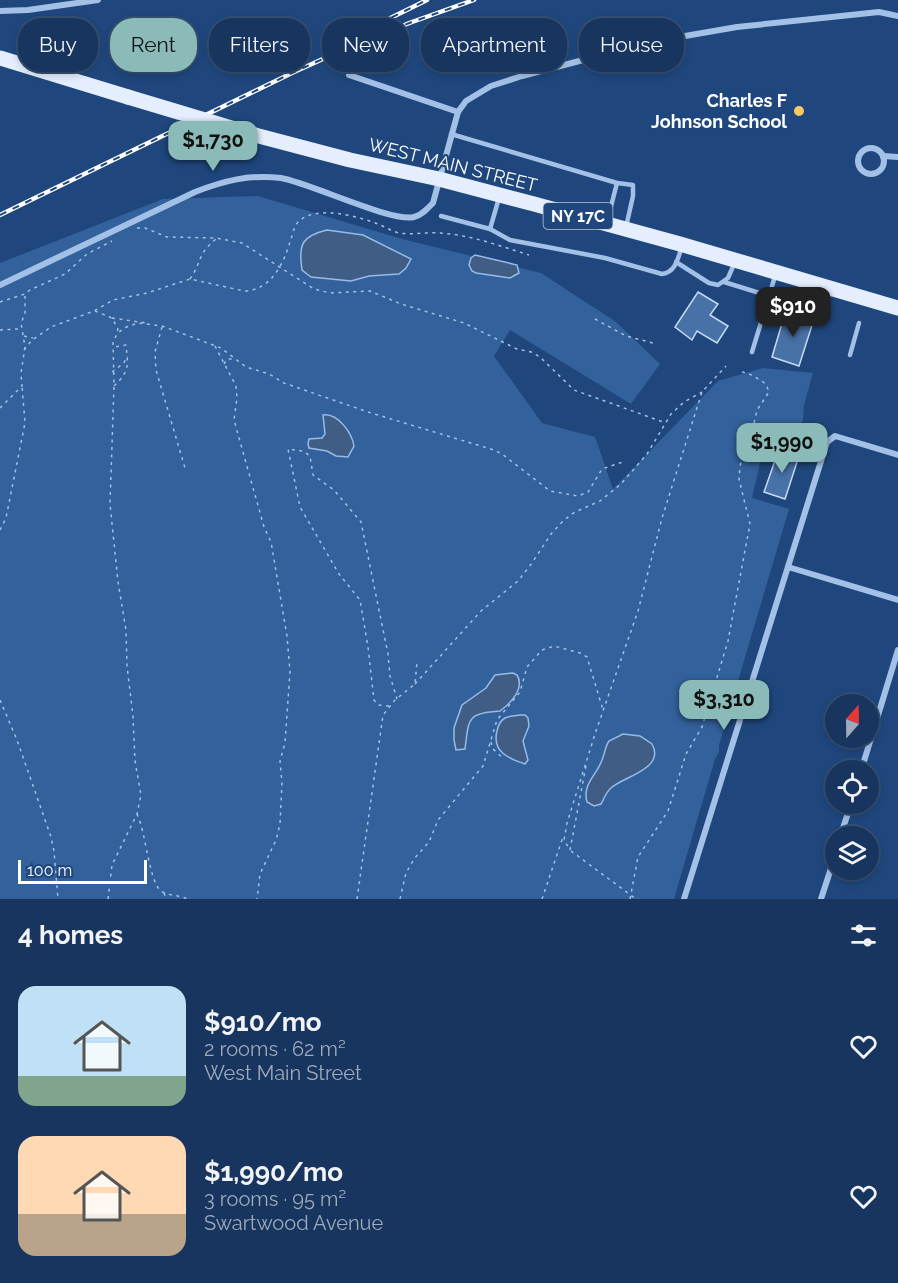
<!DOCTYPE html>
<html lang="en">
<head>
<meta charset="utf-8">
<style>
  body { margin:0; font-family:Raleway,sans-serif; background:#244067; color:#f1f3f6; height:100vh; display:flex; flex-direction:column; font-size:22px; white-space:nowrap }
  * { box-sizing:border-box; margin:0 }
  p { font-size:20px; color:#9eabbc }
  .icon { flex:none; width:33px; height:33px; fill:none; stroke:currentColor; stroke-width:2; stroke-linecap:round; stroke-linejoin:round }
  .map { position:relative; height:899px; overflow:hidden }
  .panel { display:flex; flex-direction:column; background:#17355e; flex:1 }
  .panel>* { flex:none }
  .hud { position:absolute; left:18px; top:18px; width:862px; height:54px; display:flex; gap:12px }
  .needle { width:39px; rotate:20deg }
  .fabs { position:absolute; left:825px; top:694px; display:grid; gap:12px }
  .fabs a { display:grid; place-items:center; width:54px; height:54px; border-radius:50%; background:#17355e; box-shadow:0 3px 9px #0003,0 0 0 2px #365073; font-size:30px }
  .scale { position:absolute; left:18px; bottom:15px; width:129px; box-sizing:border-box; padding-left:6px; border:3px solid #fff; border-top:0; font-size:16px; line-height:21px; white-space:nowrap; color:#fff; -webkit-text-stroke:4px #1f477d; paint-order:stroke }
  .price { position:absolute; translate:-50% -51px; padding:0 14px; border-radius:12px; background:#8bbbb9; color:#111; font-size:20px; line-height:39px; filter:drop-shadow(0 2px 3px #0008) }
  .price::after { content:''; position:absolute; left:50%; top:36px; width:18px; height:14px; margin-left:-9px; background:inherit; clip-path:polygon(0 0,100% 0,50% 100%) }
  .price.selected { background:#222; color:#fff }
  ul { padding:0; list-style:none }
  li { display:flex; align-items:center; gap:18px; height:150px; padding:0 18px }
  li span { display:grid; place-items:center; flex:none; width:168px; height:120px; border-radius:18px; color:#555 }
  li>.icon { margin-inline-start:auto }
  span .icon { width:72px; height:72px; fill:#fffc; stroke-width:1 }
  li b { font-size:26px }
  h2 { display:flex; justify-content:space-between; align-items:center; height:72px; padding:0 18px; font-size:26px }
  .pill { padding:0 21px; border-radius:24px; background:#17355e; box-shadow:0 3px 9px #0003,0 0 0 2px #365073; font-size:21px; line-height:54px }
  .pill.selected { background:#8bbbb9; color:#111 }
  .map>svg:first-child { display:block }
  .green { fill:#32619b }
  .water { fill:#405e85; stroke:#96bbe8; stroke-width:1.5 }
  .building { fill:#4871a7; stroke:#c6dbf5; stroke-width:1.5 }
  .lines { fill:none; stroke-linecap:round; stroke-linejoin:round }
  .path { stroke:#a3c1e7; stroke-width:1.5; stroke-dasharray:3 4.5; stroke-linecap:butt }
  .lane { stroke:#a3c1e7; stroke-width:4.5 }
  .street { stroke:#a3c1e7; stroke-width:6 }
  .primary { stroke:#e4eefd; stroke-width:15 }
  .rail-casing { stroke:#fff; stroke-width:4.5 }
  .rail { stroke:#1f477d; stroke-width:2; stroke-dasharray:7; stroke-linecap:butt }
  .primary-bridge { stroke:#e4eefd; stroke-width:15 }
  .poi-dot { fill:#f5cc63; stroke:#1f477d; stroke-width:2 }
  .labels { text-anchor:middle; stroke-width:4.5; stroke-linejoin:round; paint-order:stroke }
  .shield { fill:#1f477d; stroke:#bcc8d8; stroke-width:1.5 }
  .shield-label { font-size:16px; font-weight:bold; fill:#fff }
  .poi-label { font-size:18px; font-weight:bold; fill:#fff; stroke:#1f477d; text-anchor:end }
  .street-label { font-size:18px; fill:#fff; stroke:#1f477d }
</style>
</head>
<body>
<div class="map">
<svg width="898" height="899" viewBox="0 0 898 899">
  <rect width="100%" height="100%" fill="#1f477d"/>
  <path class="green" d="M258 196 402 239 541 273 616 322 660 364 631 404 510 330 494 356 542 423 595 437 613 489 718 381 763 368 813 373 804 405 803 419 794 442 764 446 752 498 789 509 719 745V752L715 759 674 899H0V263L163 199Z"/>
  <g class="water">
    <path d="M327 230 363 235 411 259 406 268 399 274 369 276 351 281 311 277 302 270C298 244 302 236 327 230Z"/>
    <path d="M475 255 517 265 519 273 510 278 476 273 472 271 469 265 471 258Z"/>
    <path d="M323 415C338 413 352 433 354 446L348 457 336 456 327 451 309 448 308 444 309 439 322 438 325 434Z"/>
    <path d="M513 673 517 675C525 688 511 703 500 711 466 713 469 719 465 749L456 750 454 740V728L462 705 486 688 495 675Z"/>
    <path d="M519 715H525L528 718 529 726 523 741 528 760 525 764C507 758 492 751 497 731 498 726 500 721 505 718 509 716 515 716 519 715Z"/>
    <path d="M623 734 640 736 652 744C666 769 622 777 611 788 606 792 604 799 601 804L594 806 587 802C582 784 597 775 602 760 605 753 605 747 609 741Z"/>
  </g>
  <g class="building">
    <path d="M698 292 718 304 710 315 728 326 717 343 697 331 692 340 675 327Z"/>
    <path d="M786 310 814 319 799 366 772 357Z"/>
    <path d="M779 449 799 456 785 499 764 492Z"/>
  </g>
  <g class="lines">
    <g class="path">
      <path d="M137 228H145L167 237 216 238 242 243 314 289 330 293 370 291 401 304 464 323 517 349 531 352 540 357 574 390 666 423"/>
      <path d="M190 279C202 262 197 254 216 239"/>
      <path d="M0 302 25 294 30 290 65 274 87 254 112 241"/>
      <path d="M95 311 112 318 118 329 117 332"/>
      <path d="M112 318 146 323"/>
      <path d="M595 319 626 336 653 343"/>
      <path d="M162 327 155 352 156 370 185 468"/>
      <path d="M0 330 17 329 22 331"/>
      <path d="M24 336 33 338"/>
      <path d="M215 346 236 386 237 398 234 420 264 527 271 542 287 636 290 672 285 743 280 761 282 783 280 824 276 840 260 874 257 899"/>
      <path d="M24 350 32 340 51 327 94 311 113 300 147 293 190 279 244 291C271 290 283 265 290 242 293 235 293 227 299 221 317 205 357 216 378 224 385 227 392 231 399 233 413 235 427 232 440 233 471 235 500 246 529 255"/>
      <path d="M224 364 227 359H234"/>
      <path d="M112 372 124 363 127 356"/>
      <path d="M114 386C130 371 128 365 126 345L114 347"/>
      <path d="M0 408 22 386 21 373 25 347 21 323 25 314V296"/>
      <path d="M751 436 783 448"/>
      <path d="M0 530 6 518 25 423 22 386"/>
      <path d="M415 684 481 611 518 581 532 563 551 534 564 520 575 512 600 501 621 484 647 454 671 414 684 402 702 392"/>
      <path d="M0 700 17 740 51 837 54 851 58 899"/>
      <path d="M389 706 378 705 374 700 368 647 360 600 339 574 300 507 288 449 303 451 310 456 313 475 334 490 361 522 388 654 390 676 397 699"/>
      <path d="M491 742 493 749 504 759"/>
      <path d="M586 766 570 850 564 840 567 823 596 731 638 611 662 518 702 392 726 366"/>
      <path d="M137 814C146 832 149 882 161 891 168 896 179 895 188 899"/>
      <path d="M571 851 636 899"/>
      <path d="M164 893 166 899"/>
      <path d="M108 899 112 865 137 814 141 795 135 761 133 716 127 666 126 630 118 582 110 504 114 386 113 342 117 334 124 328 138 323 162 326 221 348 246 367 269 374 284 383 368 412 494 450 502 454 550 491 578 496 588 492 602 469 623 462"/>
      <path d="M357 899 383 715 395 700 415 684 417 662"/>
      <path d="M400 899 406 873 414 859 429 842 438 820 483 766 497 720 520 692 527 667 542 650 554 646 580 653 587 657 603 710"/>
      <path d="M542 899 563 837"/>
      <path d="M630 899 638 857 668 811 686 754 702 727 728 641 750 524 739 479 740 466 754 423 757 410 769 392 766 384 752 375 739 371"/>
    </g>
    <g class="lane">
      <path d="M451 134 617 183 633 185V196L626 227"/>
      <path d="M441 216 490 229 510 240 605 258 662 274C676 272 678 258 682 246"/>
      <path d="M607 222 617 183"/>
      <path d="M490 229 499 198"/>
      <path d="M676 262 709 283 718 285 728 278 735 262"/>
      <path d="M724 282 766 295 770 293 775 276"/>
      <path d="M824 313 830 291"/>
      <path d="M752 352 770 293"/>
      <path d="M850 355 859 323"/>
    </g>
    <g class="street">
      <path d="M0 11 28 10 98 0"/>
      <path d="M349 75 458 112"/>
      <circle cx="871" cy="161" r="13"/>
      <path d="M883 156 898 157"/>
      <path d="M0 285 195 192C223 181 250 174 281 178 310 183 393 223 414 217 422 215 427 209 433 203L458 112 466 101 491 86 522 76 656 41 737 27 841 16 879 12 898 16"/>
      <path d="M788 567 898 600"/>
      <path d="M861 771 898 650"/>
      <path d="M840 837 851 804"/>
      <path d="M684 899 827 442 835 436 898 455"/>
      <path d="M821 899 836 853"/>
    </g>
    <g class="primary">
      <path d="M0 58 128 97"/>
      <path d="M255 135 350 160 439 179 534 204 680 244 898 308"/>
    </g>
    <defs>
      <g id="rail">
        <path d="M354 36 427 0"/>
        <path d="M0 215 292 73 358 43 412 22 474 0"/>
      </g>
    </defs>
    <use href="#rail" class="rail-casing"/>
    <use href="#rail" class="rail"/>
    <path class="primary-bridge" d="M128 97 255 135"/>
  </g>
  <circle class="poi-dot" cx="799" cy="111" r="6"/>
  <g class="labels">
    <rect class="shield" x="543.5" y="203" width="69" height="26" rx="4.5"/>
    <g class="shield-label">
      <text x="578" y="222">NY 17C</text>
    </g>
    <g class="poi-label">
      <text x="787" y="107">Charles F<tspan x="787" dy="21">Johnson School</tspan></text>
    </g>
    <g class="street-label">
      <text transform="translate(453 165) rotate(14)" y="6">WEST MAIN STREET</text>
    </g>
  </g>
</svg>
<div class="fabs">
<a><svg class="needle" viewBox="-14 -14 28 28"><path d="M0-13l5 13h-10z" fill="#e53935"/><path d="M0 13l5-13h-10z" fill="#9eabbc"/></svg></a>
<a><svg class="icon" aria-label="locate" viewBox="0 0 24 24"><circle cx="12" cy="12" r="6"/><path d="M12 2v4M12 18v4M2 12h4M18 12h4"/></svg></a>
<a><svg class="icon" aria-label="layers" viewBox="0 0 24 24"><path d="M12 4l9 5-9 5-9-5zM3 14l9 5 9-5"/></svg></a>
</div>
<div class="scale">100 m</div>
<b class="price" style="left:213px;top:172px">$1,730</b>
<b class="price selected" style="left:793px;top:338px">$910</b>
<b class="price" style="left:782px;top:474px">$1,990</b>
<b class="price" style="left:724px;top:731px">$3,310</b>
<div class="hud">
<a class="pill">Buy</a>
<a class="pill selected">Rent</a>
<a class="pill">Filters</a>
<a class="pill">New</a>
<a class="pill">Apartment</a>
<a class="pill">House</a>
</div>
</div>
<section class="panel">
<h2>4 homes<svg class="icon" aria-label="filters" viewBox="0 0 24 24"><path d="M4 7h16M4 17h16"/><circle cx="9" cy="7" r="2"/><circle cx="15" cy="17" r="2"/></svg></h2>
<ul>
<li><span style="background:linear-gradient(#bfe0f5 75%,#7fa58c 0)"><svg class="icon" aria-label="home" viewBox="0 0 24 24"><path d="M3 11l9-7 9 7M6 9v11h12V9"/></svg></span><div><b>$910/mo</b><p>2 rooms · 62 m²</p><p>West Main Street</p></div><svg class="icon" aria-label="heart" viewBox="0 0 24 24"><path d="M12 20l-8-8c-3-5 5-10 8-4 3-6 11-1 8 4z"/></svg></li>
<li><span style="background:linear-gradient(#ffd9b3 65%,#b9a48a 0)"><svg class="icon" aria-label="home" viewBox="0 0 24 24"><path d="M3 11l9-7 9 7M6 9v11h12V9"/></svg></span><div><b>$1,990/mo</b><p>3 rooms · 95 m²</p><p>Swartwood Avenue</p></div><svg class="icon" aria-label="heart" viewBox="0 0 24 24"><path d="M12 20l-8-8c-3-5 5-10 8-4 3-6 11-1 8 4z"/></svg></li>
</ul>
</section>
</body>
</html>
